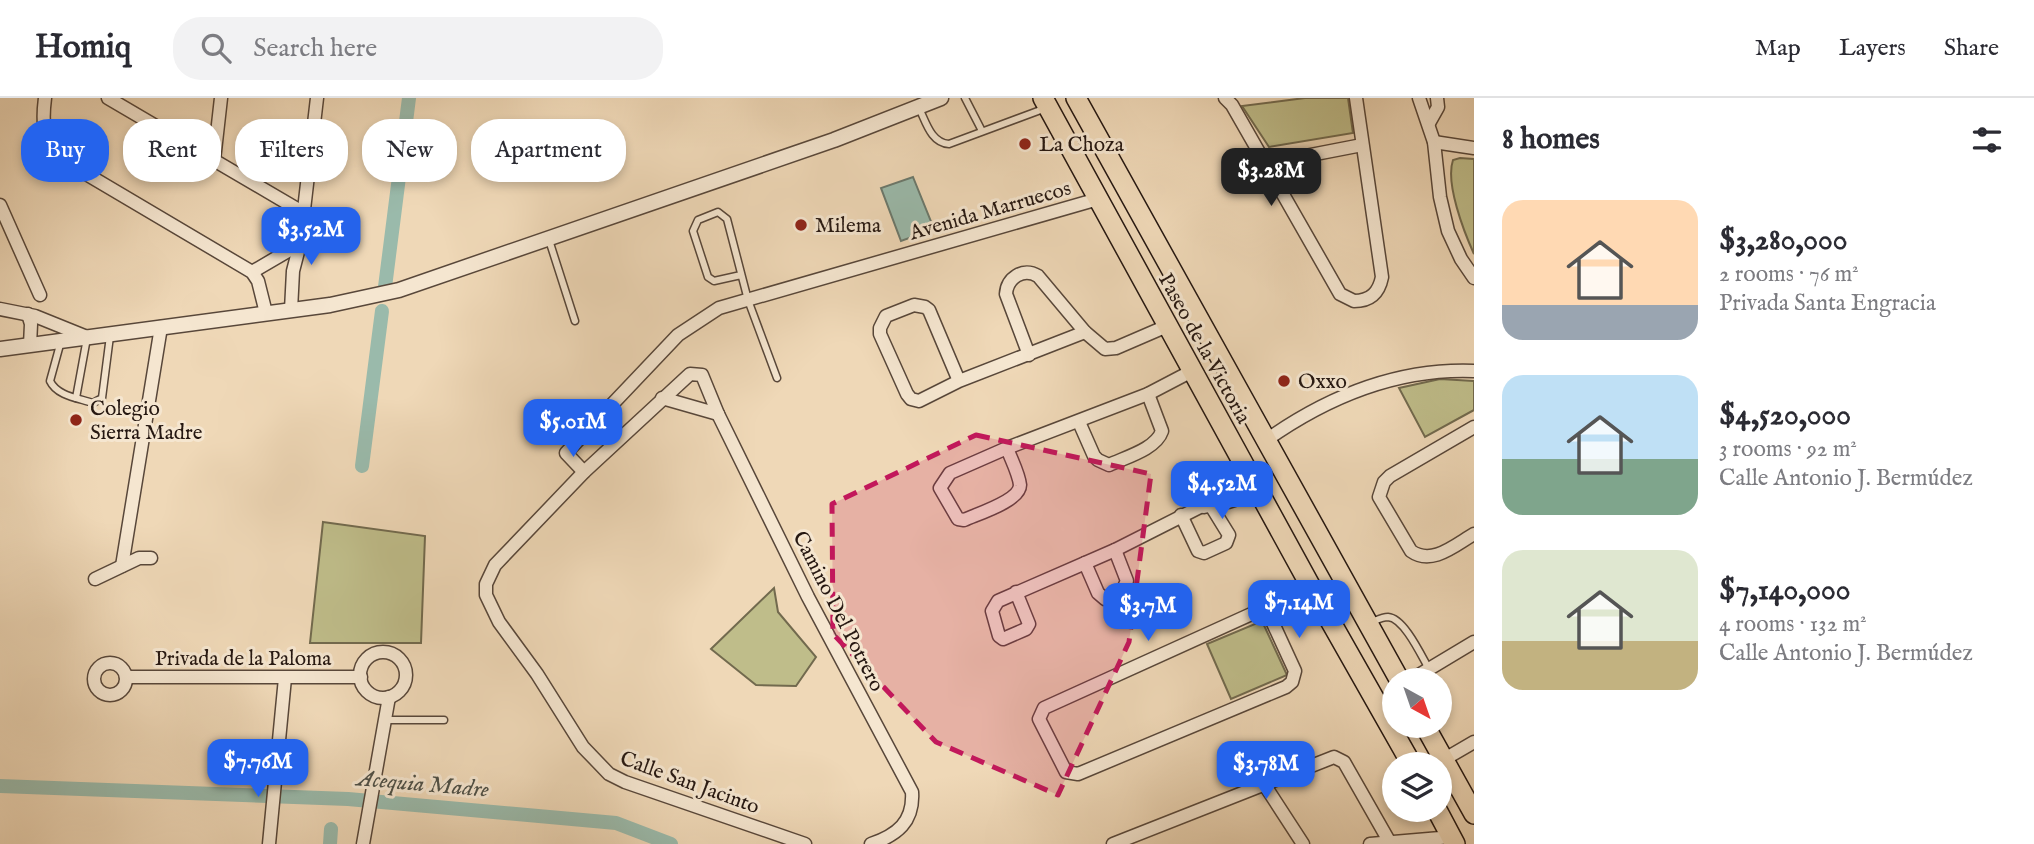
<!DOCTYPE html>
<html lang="en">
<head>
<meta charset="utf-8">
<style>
  body { margin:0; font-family:"IM FELL English",serif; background:#f2f2f3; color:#2b2b33; height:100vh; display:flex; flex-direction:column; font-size:26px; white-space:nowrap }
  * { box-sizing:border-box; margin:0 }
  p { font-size:23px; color:#7c7c81 }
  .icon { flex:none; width:38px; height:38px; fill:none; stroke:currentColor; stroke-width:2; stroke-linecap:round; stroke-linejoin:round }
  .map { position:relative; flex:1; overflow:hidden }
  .panel { display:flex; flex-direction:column; background:#fff; width:560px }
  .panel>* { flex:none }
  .top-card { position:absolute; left:21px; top:21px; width:665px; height:63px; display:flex; gap:14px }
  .needle { width:46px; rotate:140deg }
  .controls { position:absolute; left:1382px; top:570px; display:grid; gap:14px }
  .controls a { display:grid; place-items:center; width:70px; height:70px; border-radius:50%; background:#fff; box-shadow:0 4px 10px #0003; font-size:35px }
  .price { position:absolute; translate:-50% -60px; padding:0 16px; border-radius:14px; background:#2563eb; color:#fff; font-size:23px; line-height:46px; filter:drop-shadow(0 2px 4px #0008) }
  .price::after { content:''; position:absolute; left:50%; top:42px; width:21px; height:16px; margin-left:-10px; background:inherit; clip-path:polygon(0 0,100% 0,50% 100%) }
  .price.current { background:#222; color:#fff }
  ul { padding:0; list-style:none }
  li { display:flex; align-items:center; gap:21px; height:175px; padding:0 28px }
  li span { display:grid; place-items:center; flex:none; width:196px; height:140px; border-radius:21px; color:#555 }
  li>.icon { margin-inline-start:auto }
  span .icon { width:84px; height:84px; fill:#fffc; stroke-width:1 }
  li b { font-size:30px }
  h2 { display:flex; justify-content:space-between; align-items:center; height:84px; padding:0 28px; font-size:30px }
  .tag { padding:0 24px; border-radius:28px; background:#fff; box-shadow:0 4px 10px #0003; font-size:24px; line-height:63px }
  .tag.current { background:#2563eb; color:#fff }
  header { display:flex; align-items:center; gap:42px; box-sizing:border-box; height:98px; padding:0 35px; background:#fff; border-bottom:2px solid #e1e1e2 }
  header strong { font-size:33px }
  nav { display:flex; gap:38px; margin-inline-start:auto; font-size:24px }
  .search { width:490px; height:63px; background:#f2f2f3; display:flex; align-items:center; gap:18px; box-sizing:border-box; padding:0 24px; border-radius:28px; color:#7c7c81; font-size:26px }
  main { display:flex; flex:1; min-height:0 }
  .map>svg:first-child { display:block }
  .green { fill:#bfbd8a; stroke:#726a4e; stroke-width:2 }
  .water { fill:#9abaab; stroke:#6b796d; stroke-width:2 }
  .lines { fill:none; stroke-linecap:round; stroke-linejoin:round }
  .canal { stroke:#9abaab; stroke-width:14 }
  .service-casing { stroke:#58473a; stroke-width:9 }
  .minor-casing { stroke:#58473a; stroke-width:15 }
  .tertiary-casing { stroke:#58473a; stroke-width:17 }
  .primary-casing { stroke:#251711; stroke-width:22 }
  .service { stroke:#f5e6d0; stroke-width:6 }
  .minor { stroke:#f5e6d0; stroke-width:12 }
  .tertiary { stroke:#f5e6d0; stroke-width:14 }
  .primary { stroke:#efd8b7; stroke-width:19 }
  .marked { fill:#c2185b; fill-opacity:0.2; stroke:#c2185b; stroke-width:5; stroke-dasharray:14 9; stroke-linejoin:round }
  .poi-dot { fill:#8f2418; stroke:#f5e6d0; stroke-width:2.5 }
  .labels { text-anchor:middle; stroke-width:6; stroke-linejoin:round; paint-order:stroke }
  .poi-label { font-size:21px; fill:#251711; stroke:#f5e6d0; text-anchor:start }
  .street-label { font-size:21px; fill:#251711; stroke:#f5e6d0 }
  .water-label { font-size:23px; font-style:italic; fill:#4e5047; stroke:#f5e6d0 }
</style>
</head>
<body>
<header>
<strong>Homiq</strong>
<div class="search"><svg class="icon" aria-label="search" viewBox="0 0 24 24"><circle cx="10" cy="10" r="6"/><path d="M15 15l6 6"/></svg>Search here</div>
<nav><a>Map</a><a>Layers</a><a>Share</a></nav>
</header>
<main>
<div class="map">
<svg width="1474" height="746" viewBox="0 0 1474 746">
  <rect width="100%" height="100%" fill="#efd8b7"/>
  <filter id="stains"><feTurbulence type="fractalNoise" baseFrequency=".00286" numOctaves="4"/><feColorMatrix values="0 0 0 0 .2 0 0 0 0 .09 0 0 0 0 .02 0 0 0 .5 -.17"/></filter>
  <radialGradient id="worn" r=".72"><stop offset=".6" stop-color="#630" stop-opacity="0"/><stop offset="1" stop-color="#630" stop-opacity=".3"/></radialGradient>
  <g class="green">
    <path d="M1305 0H1348L1353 35 1269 49 1242 8Z"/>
    <path d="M1460 60 1474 61V156C1464 134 1445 85 1453 62Z"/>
    <path d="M1440 281 1474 283V312L1425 339 1399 290Z"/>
    <path d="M323 424 425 438 421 545H310Z"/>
    <path d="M774 490 778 514 816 559 796 588 756 587 711 551Z"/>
    <path d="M1262 523 1287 577 1231 601 1207 546Z"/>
  </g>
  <path class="water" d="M913 79 934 131 901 143 881 90Z"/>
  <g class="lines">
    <g class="canal">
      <path d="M385 189 409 0"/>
      <path d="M362 368 382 213"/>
      <path d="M0 688 348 701 616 725 671 746"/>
      <path d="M330 746 331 731"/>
    </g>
    <defs>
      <g id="service">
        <path d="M965 0 982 33"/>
        <path d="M919 10C926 24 931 45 949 46L1046 10"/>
        <path d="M549 142 575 223"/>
        <path d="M741 177 714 183 708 179 693 133 698 122 718 114 727 121 748 202 777 280"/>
        <path d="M61 243 50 283C57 298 78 300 93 305L102 300 110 238"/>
        <path d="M76 300 87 240"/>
        <path d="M1372 524C1377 522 1382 519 1388 519 1404 520 1421 557 1429 571"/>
        <path d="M385 622H444"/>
      </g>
      <g id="minor">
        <path d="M45 0C41 31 44 42 66 64L252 174 258 183 266 215"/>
        <path d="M108 0 304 115"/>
        <path d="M1225 0 1232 7 1340 196 1354 203C1371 203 1379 194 1382 179L1356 0"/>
        <path d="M1419 0 1434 44 1440 99 1448 133 1461 161 1474 180"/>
        <path d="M1429 25 1438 9 1437 0"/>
        <path d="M1434 44 1474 50"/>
        <path d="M214 62 221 0"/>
        <path d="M1264 66 1362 47"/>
        <path d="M0 107 40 197"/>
        <path d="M252 174 300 146"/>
        <path d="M0 211 35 218 87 239"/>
        <path d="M291 212 293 173 300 146 317 0"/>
        <path d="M28 216 31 226 30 247"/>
        <path d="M1029 257 1006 196C1007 180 1023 169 1038 178L1085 234 1105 251 1116 250 1167 228"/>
        <path d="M959 283 929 212 925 209 914 207 886 218 880 230V236L907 296 911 301 919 303 959 283 1085 234"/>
        <path d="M662 300 718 316"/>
        <path d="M1079 324 1094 358 1098 362 1109 367C1126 359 1156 351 1162 333L1148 296"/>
        <path d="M1474 329 1390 378 1384 384 1379 399 1411 453C1432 468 1455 447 1474 436"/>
        <path d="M1265 343C1327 299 1398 270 1474 273"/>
        <path d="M1007 350C1011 361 1019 376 1020 387 1020 403 977 416 964 422L958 421 940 390 950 375 1007 350 1148 296 1192 273"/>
        <path d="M584 374 566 355 678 237 719 210 1098 101"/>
        <path d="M1204 409 1228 404 1259 394"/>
        <path d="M1181 417 1198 453 1204 455 1226 445 1229 437 1208 403"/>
        <path d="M1085 465 1098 495 1105 501 1122 493 1127 483 1115 452"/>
        <path d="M122 468 161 229"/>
        <path d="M95 481 139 460H151"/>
        <path d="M1016 494 1029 526 1026 531 1003 541 999 538 992 513 998 503 1115 452 1200 409 1250 378"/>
        <path d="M1266 510 1295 573 1292 584 1286 589 1078 676 1066 674 1039 621 1044 610 1311 489"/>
        <circle cx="383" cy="577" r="23"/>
        <circle cx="110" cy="581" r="16"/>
        <path d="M126 579H361"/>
        <path d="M1409 583 1474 544"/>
        <path d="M1438 665 1474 644"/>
        <path d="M1264 686 1303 746"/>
        <path d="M269 746 285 580"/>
        <path d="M363 746 389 599"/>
        <path d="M805 746 625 684 609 676 583 649 537 576 499 524 486 497V486L495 467 584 374 690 276 702 277 718 316 808 499 912 694C914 724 897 737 871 746"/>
        <path d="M1113 746 1334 659 1344 664 1389 743"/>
        <path d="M1370 746 1452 739"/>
      </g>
      <path id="tertiary" d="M0 251 330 207 399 192 834 42 941 0"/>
      <g id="primary">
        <path d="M1043 0 1311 489 1412 667"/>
        <path d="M1076 0 1400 583"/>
        <path d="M1425 628 1474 716"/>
        <path d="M1437 712 1455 746"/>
      </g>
    </defs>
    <use href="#service" class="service-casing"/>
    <use href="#minor" class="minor-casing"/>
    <use href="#tertiary" class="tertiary-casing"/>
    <use href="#primary" class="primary-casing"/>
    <use href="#service" class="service"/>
    <use href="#minor" class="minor"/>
    <use href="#tertiary" class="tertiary"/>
    <use href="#primary" class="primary"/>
  </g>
  <path class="marked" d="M976 337 1151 376 1129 544 1058 697 936 644 833 536 832 406Z"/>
  <g class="poi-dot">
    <circle cx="1025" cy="46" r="7"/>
    <circle cx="801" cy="127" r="7"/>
    <circle cx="1284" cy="283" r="7"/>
    <circle cx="76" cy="322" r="7"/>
  </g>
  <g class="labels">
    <g class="poi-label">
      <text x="1039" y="53">La Choza</text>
      <text x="815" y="134">Milema</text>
      <text x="1298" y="290">Oxxo</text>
      <text x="90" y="317">Colegio<tspan x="90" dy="24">Sierra Madre</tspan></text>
    </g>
    <g class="street-label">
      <text transform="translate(990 112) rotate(-16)" y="7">Avenida Marruecos</text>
      <text transform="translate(1205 250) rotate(61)" y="7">Paseo de la Victoria</text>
      <text transform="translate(839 513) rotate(63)" y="7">Camino Del Potrero</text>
      <text x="243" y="567">Privada de la Paloma</text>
      <text transform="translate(690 684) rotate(20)" y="7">Calle San Jacinto</text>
    </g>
    <g class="water-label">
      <text transform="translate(423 685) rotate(5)" y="8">Acequia Madre</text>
    </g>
  </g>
  <rect width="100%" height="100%" filter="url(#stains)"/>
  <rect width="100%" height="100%" fill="url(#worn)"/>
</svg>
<div class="controls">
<a><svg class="needle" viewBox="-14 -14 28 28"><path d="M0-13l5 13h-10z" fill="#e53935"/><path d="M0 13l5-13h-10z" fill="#7c7c81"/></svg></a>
<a><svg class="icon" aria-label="layers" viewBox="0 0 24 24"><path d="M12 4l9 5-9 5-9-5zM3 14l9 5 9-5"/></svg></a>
</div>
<b class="price current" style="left:1271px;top:110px">$3.28M</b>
<b class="price" style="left:311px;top:169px">$3.52M</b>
<b class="price" style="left:573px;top:361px">$5.01M</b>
<b class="price" style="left:1222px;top:423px">$4.52M</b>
<b class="price" style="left:1299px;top:542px">$7.14M</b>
<b class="price" style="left:1148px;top:545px">$3.7M</b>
<b class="price" style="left:258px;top:701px">$7.76M</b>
<b class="price" style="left:1266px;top:703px">$3.78M</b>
<div class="top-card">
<a class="tag current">Buy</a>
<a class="tag">Rent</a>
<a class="tag">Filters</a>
<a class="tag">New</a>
<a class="tag">Apartment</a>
</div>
</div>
<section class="panel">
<h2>8 homes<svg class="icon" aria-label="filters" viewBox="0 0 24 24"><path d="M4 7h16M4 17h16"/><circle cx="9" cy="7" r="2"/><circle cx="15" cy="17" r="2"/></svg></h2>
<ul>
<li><span style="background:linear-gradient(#ffd9b3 75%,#9aa5b1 0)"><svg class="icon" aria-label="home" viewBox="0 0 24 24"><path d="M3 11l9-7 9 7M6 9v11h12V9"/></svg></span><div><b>$3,280,000</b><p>2 rooms · 76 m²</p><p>Privada Santa Engracia</p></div></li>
<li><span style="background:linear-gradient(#bfe0f5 60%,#7fa58c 0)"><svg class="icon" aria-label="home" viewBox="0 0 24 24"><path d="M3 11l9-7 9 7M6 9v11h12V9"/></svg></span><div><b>$4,520,000</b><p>3 rooms · 92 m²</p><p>Calle Antonio J. Bermúdez</p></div></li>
<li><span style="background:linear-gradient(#dfe7d0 65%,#c2b280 0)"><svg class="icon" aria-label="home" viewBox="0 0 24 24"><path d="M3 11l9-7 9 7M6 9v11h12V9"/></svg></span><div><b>$7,140,000</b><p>4 rooms · 132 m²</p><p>Calle Antonio J. Bermúdez</p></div></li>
</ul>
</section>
</main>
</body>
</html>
